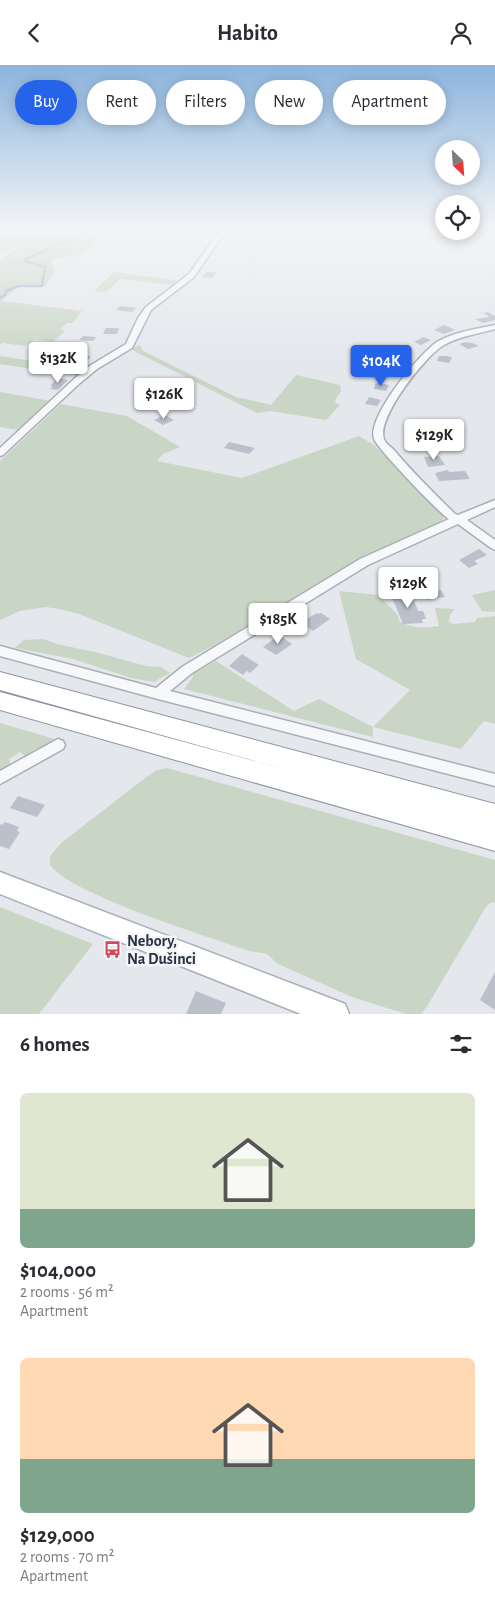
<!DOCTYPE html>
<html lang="en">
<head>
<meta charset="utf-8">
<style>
  body { margin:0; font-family:"Alegreya Sans",sans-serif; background:#f7f7f7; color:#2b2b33; height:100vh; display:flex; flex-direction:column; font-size:19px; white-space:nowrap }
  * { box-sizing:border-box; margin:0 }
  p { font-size:16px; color:#7c7c81 }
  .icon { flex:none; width:28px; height:28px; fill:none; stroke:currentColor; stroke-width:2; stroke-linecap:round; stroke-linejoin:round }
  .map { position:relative; height:949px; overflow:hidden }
  .details { display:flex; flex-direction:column; background:#fff; flex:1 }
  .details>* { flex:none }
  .guide { position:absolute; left:15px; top:15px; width:465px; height:45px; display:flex; gap:10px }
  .needle { width:32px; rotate:155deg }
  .fabs { position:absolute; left:435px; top:75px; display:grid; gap:10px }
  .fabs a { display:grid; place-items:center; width:45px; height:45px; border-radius:50%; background:#fff; box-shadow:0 2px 12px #0003; font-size:25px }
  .price { position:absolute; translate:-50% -42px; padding:0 11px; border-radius:5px; background:#fff; color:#222; font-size:16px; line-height:32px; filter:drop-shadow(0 1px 2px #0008) }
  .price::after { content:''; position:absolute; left:50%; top:30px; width:15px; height:11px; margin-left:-8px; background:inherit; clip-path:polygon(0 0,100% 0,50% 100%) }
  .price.active { background:#2563eb; color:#fff }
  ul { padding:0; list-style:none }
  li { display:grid; align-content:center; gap:10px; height:265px; padding:0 20px }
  li span { display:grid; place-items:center; height:155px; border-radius:8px; color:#555 }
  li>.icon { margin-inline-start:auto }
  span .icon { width:90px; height:90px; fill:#fffc; stroke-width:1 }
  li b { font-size:21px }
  h2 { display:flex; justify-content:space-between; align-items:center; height:60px; padding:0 20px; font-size:21px }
  .chip { padding:0 18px; border-radius:22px; background:#fff; box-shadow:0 2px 12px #0003; font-size:18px; line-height:45px }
  .chip.active { background:#2563eb; color:#fff }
  header { display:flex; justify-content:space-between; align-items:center; height:65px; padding:0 20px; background:#fff; font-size:22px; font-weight:600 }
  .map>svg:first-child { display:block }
  .green { fill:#c9d6c5 }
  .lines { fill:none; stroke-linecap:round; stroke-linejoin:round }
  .stream { stroke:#9fb4cc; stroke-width:2.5 }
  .building { fill:#bbc0ca }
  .minor-casing { stroke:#a9aeb7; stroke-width:3 }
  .secondary-casing { stroke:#a9aeb7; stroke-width:3 }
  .trunk-casing { stroke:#8b94a3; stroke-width:2 }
  .minor { fill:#f7f8fa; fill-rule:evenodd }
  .secondary { fill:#fff; fill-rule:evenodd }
  .trunk { fill:#fff; fill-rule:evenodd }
  .labels { text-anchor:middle; stroke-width:5; stroke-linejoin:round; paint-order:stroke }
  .near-poi-label { font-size:16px; font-weight:bold; fill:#2b3445; stroke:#f4f6f9; text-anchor:start }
</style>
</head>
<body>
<header><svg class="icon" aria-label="back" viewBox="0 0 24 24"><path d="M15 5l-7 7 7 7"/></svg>Habito<svg class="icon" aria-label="person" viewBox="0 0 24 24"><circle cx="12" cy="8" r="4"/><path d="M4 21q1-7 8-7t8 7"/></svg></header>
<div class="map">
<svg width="495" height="949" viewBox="0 0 495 949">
  <rect width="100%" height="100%" fill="#e4e7ec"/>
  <g class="green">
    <path d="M0 164H108L82 190 51 194 52 201 55 206 45 221 19 222 1 236 82 246 72 258H67L60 264 65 266 53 277 35 274 25 281 3 278 0 280V195L23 180 0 189Z"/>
    <path d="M114 207 174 215 178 217 173 220 120 214 106 227 94 226Z"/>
    <path d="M140 280 143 286 236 332 271 340 296 310 340 320 341 326 335 335 336 338 340 340 326 355 271 346 257 348 130 284Z"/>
    <path d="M0 291 87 304 80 311 0 299Z"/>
    <path d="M0 327 51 336 17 365 0 362Z"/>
    <path d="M61 339 127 351 180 382 163 389 157 396 242 413 359 371 374 380 441 447 444 452 441 457 358 494 213 581 189 593 79 549 59 544 46 542 20 546 0 555V396Z"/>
    <path d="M495 525V547L482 546 472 530Z"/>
    <path d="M339 526 378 530 398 550 399 556C413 564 424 563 439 561L435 543 455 544 450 550 449 557 453 559 475 557 477 553 495 551V659L484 656 461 684 373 662V672L184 624 193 612 192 609 216 596 294 646 319 634 373 662 410 625 356 594Z"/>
    <path d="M43 574 57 579 99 588 146 601 161 602 170 608 154 617 131 613 73 594 15 583 24 575Z"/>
    <path d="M0 658 58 675 26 692 20 687 9 694 11 701 0 708Z"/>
    <path d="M167 703 495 795V838L491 837 486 842 426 943 421 949H406L352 932 278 899 267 889 249 886C207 871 72 830 50 800V791L61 778 149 710 157 705Z"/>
    <path d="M0 842 93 879 39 949H0Z"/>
  </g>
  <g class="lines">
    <path class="stream" d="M0 233 5 230 6 226 18 221H42L45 202 24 196C45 184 68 176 89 164"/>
  </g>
  <g class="building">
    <path d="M207 207H216L212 213 202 212Z"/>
    <path d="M120 241 136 243 132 247 116 245Z"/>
    <path d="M488 247 495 251V255L483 258 475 254 490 252 483 248Z"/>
    <path d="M444 260 455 265 444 269 434 265Z"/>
    <path d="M106 263H119L117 269H103Z"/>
    <path d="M83 271 96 272 93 276 79 275Z"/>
    <path d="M423 272 431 275 421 280 414 277Z"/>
    <path d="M466 277 472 278 479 281 468 284 459 279Z"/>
    <path d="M79 290 90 291V293L83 299 70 297Z"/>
    <path d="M439 291H446L452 292 449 298 437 296Z"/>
    <path d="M58 313 68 315 58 325 50 324 53 321H50Z"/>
    <path d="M378 318 389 320 386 326 374 324 375 319Z"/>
    <path d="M369 332 381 335 377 341 365 339Z"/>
    <path d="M165 350 174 355 163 360 154 355Z"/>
    <path d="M229 377 255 383 249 389 224 383Z"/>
    <path d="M439 391 445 400 428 402 424 392Z"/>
    <path d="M448 405 449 407 465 406 470 414 439 416 435 408Z"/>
    <path d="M479 484 487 490 474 496 478 499 469 503 459 495Z"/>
    <path d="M441 525 445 532 426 535 422 527Z"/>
    <path d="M411 528 418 546H423L426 554H422L423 558 403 559 391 530Z"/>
    <path d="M317 548 319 549 321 548 330 554 313 566 301 557Z"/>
    <path d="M279 570 292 579 276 590 263 582Z"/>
    <path d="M242 589 259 600 250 608 247 606 243 610 229 601Z"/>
    <path d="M18 731 45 740 37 752 10 743Z"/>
    <path d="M5 757 19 762 17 766 20 767 9 784 0 781V759L2 760Z"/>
    <path d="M495 907V945L480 935Z"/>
    <path d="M196 926 226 938 221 949H186Z"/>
  </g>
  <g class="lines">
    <defs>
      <g id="minor">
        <path d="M221 164H227L194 212 151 245 132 283 97 304 80 318 3 390 0 391V383L74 314 91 300 126 279 138 253 146 242 189 209Z"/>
        <path d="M495 260V264C478 269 459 271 444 280 426 290 376 353 384 374 385 378 391 382 394 385 413 408 434 428 455 449L458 450 495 435V442L467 455 495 475V485L491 483 458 459 368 500 192 608 170 626 495 709V721L158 634 0 591V581L156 623 182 602 360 494 449 454C439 448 377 383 374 374 367 352 419 289 437 277 454 267 476 264 495 260Z"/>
        <path d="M58 674 63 676 65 680 63 684 0 719V706Z"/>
      </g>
      <path id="secondary" d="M0 807 335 935 345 939 349 949H301L0 829Z"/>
      <path id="trunk" d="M0 607 495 739V786L0 645V627L284 704 0 625Z"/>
    </defs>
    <use href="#minor" class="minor-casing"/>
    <use href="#secondary" class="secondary-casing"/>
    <use href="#trunk" class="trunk-casing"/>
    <use href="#minor" class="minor"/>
    <use href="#secondary" class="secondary"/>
    <use href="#trunk" class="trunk"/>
  </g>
  <linearGradient id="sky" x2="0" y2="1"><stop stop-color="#8bb4dd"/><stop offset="0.55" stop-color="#f3f4f6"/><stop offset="1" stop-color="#f3f4f6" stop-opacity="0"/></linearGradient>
  <rect width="495" height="297" fill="url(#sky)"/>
  <defs>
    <symbol id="bus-bare" viewBox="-9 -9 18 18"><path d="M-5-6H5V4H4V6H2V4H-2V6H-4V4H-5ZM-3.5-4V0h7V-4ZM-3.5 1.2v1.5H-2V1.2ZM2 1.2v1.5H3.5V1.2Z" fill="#d1495b" stroke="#f4f6f9" stroke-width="2.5" paint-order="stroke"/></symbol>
  </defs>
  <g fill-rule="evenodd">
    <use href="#bus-bare" x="100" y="872" width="25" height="25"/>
  </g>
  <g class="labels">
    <g class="near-poi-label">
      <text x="127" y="881">Nebory,<tspan x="127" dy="18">Na Dušinci</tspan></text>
    </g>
  </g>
</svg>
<div class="fabs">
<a><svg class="needle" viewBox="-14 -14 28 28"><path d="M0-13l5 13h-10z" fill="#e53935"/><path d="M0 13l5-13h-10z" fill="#7c7c81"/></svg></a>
<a><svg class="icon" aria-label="locate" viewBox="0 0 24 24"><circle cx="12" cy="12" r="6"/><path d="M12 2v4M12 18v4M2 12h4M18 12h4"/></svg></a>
</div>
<b class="price" style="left:58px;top:319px">$132K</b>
<b class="price active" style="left:381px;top:322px">$104K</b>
<b class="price" style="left:164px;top:355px">$126K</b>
<b class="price" style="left:434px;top:396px">$129K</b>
<b class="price" style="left:408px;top:544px">$129K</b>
<b class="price" style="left:278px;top:580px">$185K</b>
<div class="guide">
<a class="chip active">Buy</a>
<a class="chip">Rent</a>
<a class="chip">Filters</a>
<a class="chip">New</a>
<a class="chip">Apartment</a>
</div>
</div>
<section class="details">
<h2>6 homes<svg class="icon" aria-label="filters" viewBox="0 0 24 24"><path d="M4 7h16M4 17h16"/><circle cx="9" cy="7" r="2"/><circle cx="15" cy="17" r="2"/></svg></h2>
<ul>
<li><span style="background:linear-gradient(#dfe7d0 75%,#7fa58c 0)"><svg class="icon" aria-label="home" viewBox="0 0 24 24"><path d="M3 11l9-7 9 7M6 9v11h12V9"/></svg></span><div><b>$104,000</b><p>2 rooms · 56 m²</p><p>Apartment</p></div></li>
<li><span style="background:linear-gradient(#ffd9b3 65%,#7fa58c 0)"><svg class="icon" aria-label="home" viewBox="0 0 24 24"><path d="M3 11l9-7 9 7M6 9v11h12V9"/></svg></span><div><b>$129,000</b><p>2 rooms · 70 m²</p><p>Apartment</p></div></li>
</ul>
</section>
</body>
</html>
